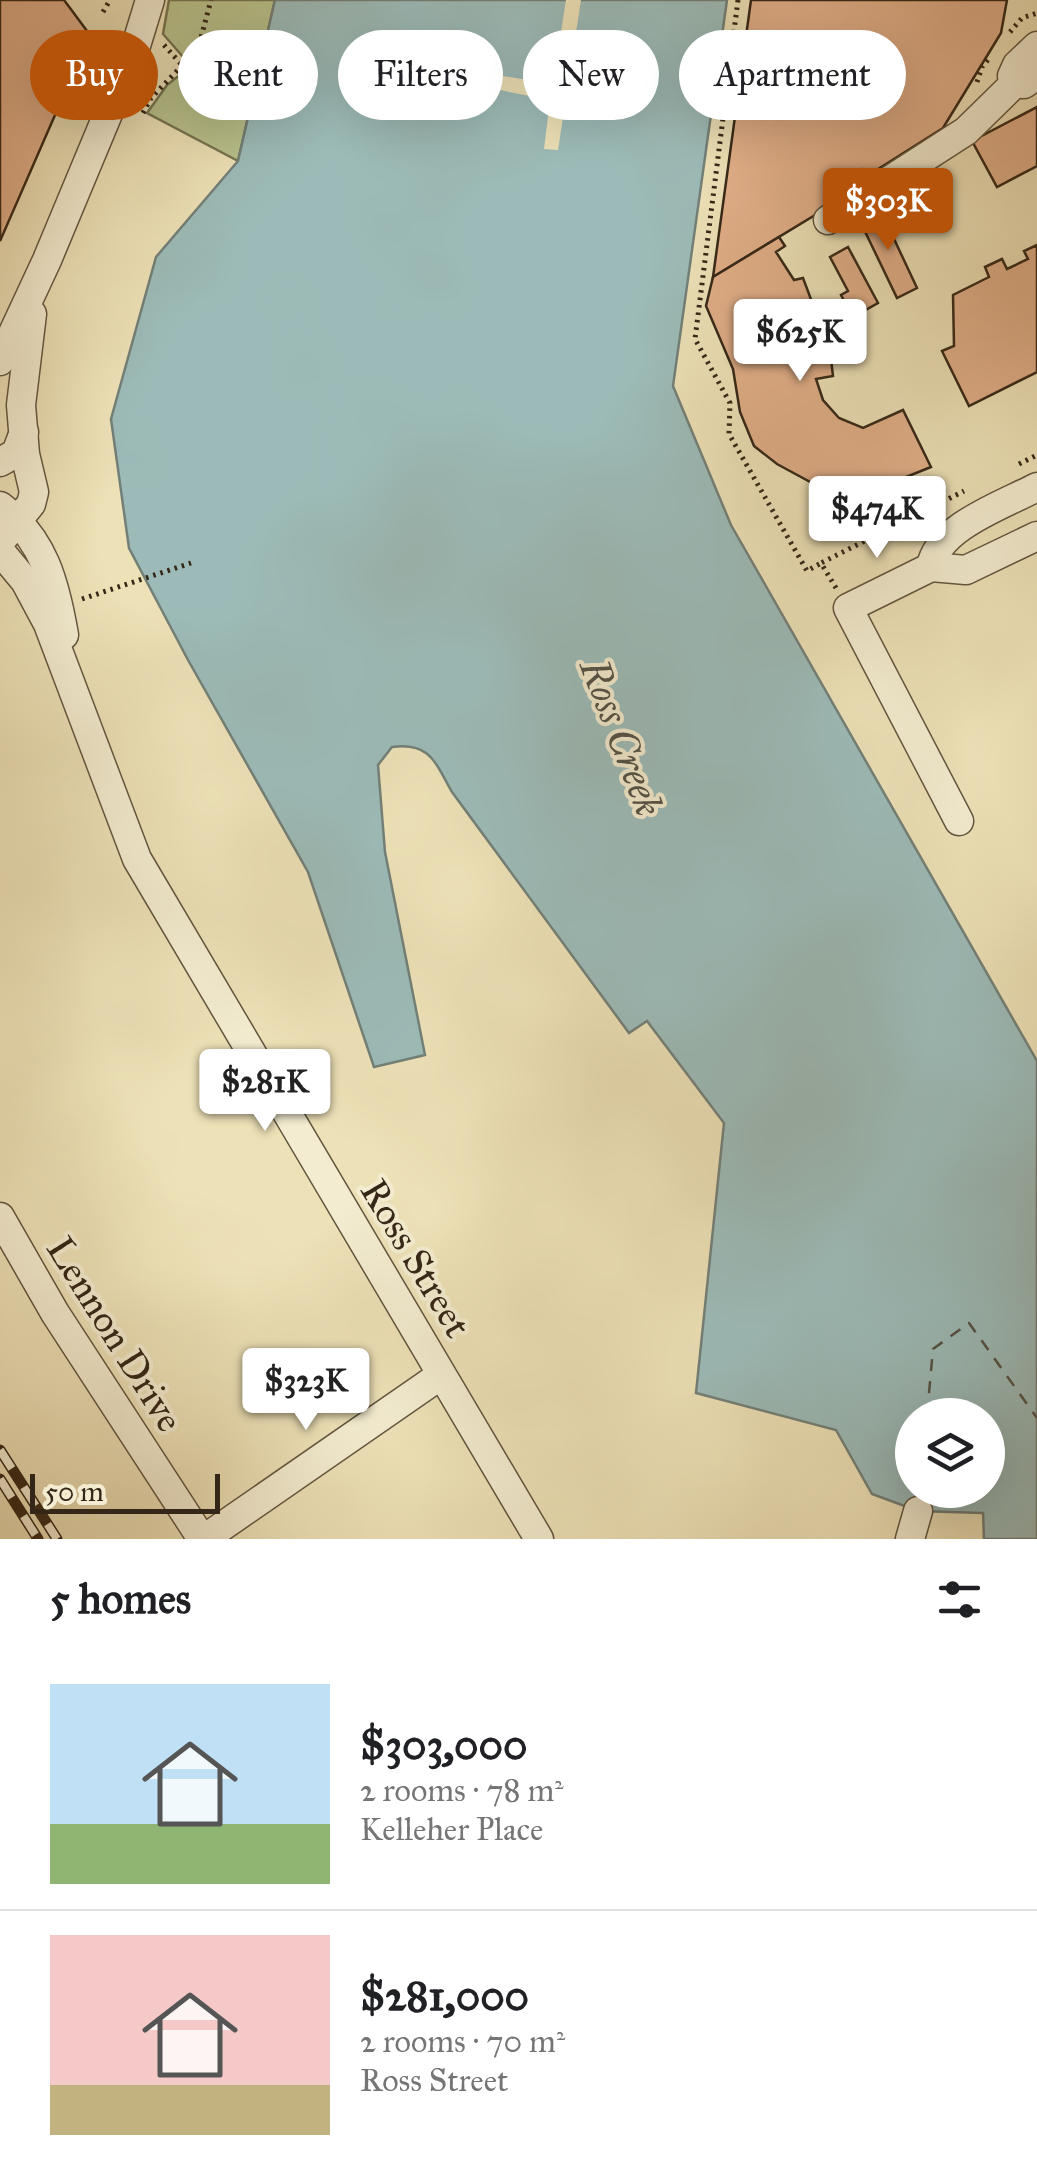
<!DOCTYPE html>
<html lang="en">
<head>
<meta charset="utf-8">
<style>
  body { margin:0; font-family:"IM FELL Great Primer",serif; background:#f2f2f2; color:#202124; height:100vh; display:flex; flex-direction:column; font-size:38px; white-space:nowrap }
  * { box-sizing:border-box; margin:0 }
  p { font-size:32px; color:#757577 }
  .icon { flex:none; width:55px; height:55px; fill:none; stroke:currentColor; stroke-width:2; stroke-linecap:round; stroke-linejoin:round }
  .map { position:relative; height:1539px; overflow:hidden }
  .details { display:flex; flex-direction:column; background:#fff; flex:1 }
  .details>* { flex:none }
  .banner { position:absolute; left:30px; top:30px; width:978px; height:90px; display:flex; gap:20px }
  .controls { position:absolute; left:895px; top:1398px; display:grid; gap:20px }
  .controls a { display:grid; place-items:center; width:110px; height:110px; border-radius:50%; background:#fff; box-shadow:0 10px 40px #0002; font-size:50px }
  .scale { position:absolute; left:30px; bottom:25px; width:190px; box-sizing:border-box; padding-left:10px; border:5px solid #352717; border-top:0; font-size:28px; line-height:35px; white-space:nowrap; color:#352717; -webkit-text-stroke:8px #f3ecd0; paint-order:stroke }
  .price { position:absolute; translate:-50% -85px; padding:0 22px; border-radius:10px; background:#fff; color:#222; font-size:32px; line-height:65px; filter:drop-shadow(0 2px 5px #0008) }
  .price::after { content:''; position:absolute; left:50%; top:60px; width:30px; height:22px; margin-left:-15px; background:inherit; clip-path:polygon(0 0,100% 0,50% 100%) }
  .price.on { background:#b45309; color:#fff }
  ul { padding:0; list-style:none }
  li { display:flex; align-items:center; gap:30px; height:250px; padding:0 50px }
  li+li { border-top:2px solid #e0e0e0 }
  li span { display:grid; place-items:center; flex:none; width:280px; height:200px; border-radius:0px; color:#555 }
  li>.icon { margin-inline-start:auto }
  span .icon { width:120px; height:120px; fill:#fffc; stroke-width:1 }
  li b { font-size:42px }
  h2 { display:flex; justify-content:space-between; align-items:center; height:120px; padding:0 50px; font-size:42px }
  .chip { padding:0 35px; border-radius:45px; background:#fff; box-shadow:0 10px 40px #0002; font-size:35px; line-height:90px }
  .chip.on { background:#b45309; color:#fff }
  .map>svg:first-child { display:block }
  .green { fill:#b9c38e; stroke:#777552; stroke-width:2.5 }
  .water { fill:#9cbbb8; stroke:#738078; stroke-width:2.5; fill-rule:evenodd }
  .pier { fill:#ede1b7 }
  .lines { fill:none; stroke-linecap:round; stroke-linejoin:round }
  .ferry { stroke:#545347; stroke-width:2.5; stroke-dasharray:12 10; stroke-linecap:butt }
  .building { fill:#e0ae88; stroke:#352717; stroke-width:2.5 }
  .minor-casing { stroke:#63563f; stroke-width:31 }
  .path { stroke:#352717; stroke-width:5; stroke-dasharray:2.5 5; stroke-linecap:butt }
  .minor { stroke:#f3ecd0; stroke-width:28 }
  .rail-casing { stroke:#352717; stroke-width:11 }
  .rail { stroke:#f3ecd0; stroke-width:8; stroke-dasharray:22; stroke-linecap:butt }
  .labels { text-anchor:middle; stroke-width:8; stroke-linejoin:round; paint-order:stroke }
  .street-label { font-size:38px; fill:#352717; stroke:#f3ecd0 }
  .water-label { font-size:40px; font-style:italic; fill:#545347; stroke:#f3ecd0 }
</style>
</head>
<body>
<div class="map">
<svg width="1037" height="1539" viewBox="0 0 1037 1539">
  <rect width="100%" height="100%" fill="#ede1b7"/>
  <filter id="stains"><feTurbulence type="fractalNoise" baseFrequency=".002" numOctaves="4"/><feColorMatrix values="0 0 0 0 .2 0 0 0 0 .09 0 0 0 0 .02 0 0 0 .5 -.17"/></filter>
  <radialGradient id="worn" r=".72"><stop offset=".6" stop-color="#630" stop-opacity="0"/><stop offset="1" stop-color="#630" stop-opacity=".3"/></radialGradient>
  <path class="green" d="M169 0H275L238 161 147 113 167 85 191 66 163 34Z"/>
  <path class="water" d="M275 0H727L673 386 731 525 1037 1061V1539H984L983 1513 918 1511 872 1494 836 1430 696 1393 724 1123 647 1021 629 1033 452 792C435 762 430 742 392 747L378 765 385 852 425 1055 374 1067 308 872 188 660 129 548 111 419 156 257 238 161ZM912 1415H988V1490H912Z"/>
  <path class="pier" d="M566 0H581L558 150 544 149 550 100 419 74 421 63 553 84Z"/>
  <g class="lines">
    <g class="ferry">
      <path d="M927 1415 933 1349 969 1323 1037 1418"/>
      <path d="M919 1500 920 1490"/>
    </g>
  </g>
  <g class="building">
    <path d="M0 0H64L90 35 0 241Z"/>
    <path d="M751 0H1007L1001 33 943 128 875 171 862 169 841 183 848 195 713 277Z"/>
    <path d="M1037 107V166L997 187 972 141Z"/>
    <path d="M880 209 917 288 897 298 859 219Z"/>
    <path d="M779 237 785 246 776 252 794 280 803 278 830 350 833 376 816 379 823 400 839 418 863 428 903 410 931 467 896 481 897 486 862 487V510L777 464 754 446 740 412 733 369 706 306 713 277Z"/>
    <path d="M1037 245V372L969 406 942 351 954 346 953 295 989 277 985 267 1002 259 1007 269 1028 259 1024 251Z"/>
    <path d="M848 247 878 303 853 317 841 295 848 291 830 257Z"/>
  </g>
  <g class="lines">
    <defs>
      <g id="minor">
        <path d="M1015 83 1012 76 1017 65 1037 46"/>
        <path d="M828 220 966 131 1015 83 1024 84 1037 75"/>
        <path d="M0 361 47 260 135 49 150 0"/>
        <path d="M0 462 16 453 24 432"/>
        <path d="M0 506C44 539 55 583 64 635"/>
        <path d="M0 542 31 504 34 492 25 454 21 405 32 314"/>
        <path d="M0 551 25 581 48 624 137 859 539 1539"/>
        <path d="M931 567C937 527 1005 504 1037 487"/>
        <path d="M959 821 848 608 931 567 966 570 1037 536"/>
        <path d="M0 1217 55 1313 202 1539"/>
        <path d="M204 1539 441 1375"/>
        <path d="M910 1539 918 1511"/>
      </g>
    </defs>
    <use href="#minor" class="minor-casing"/>
    <g class="path">
      <path d="M738 0 695 339 730 403 729 434 807 571 821 563"/>
      <path d="M103 12 110 0"/>
      <path d="M1010 32 1022 18 1037 13"/>
      <path d="M164 45 182 65"/>
      <path d="M977 82 982 67 991 56"/>
      <path d="M143 113 151 98 198 49 211 0"/>
      <path d="M1019 464 1037 455"/>
      <path d="M836 588 821 563 964 491"/>
      <path d="M82 599 191 563"/>
    </g>
    <use href="#minor" class="minor"/>
    <defs>
      <g id="rail">
        <path d="M0 1450 57 1539"/>
        <path d="M0 1479 38 1539"/>
      </g>
    </defs>
    <use href="#rail" class="rail-casing"/>
    <use href="#rail" class="rail"/>
  </g>
  <g class="labels">
    <g class="street-label">
      <text transform="translate(416 1258) rotate(59)" y="13">Ross Street</text>
      <text transform="translate(115 1334) rotate(58)" y="13">Lennon Drive</text>
    </g>
    <g class="water-label">
      <text transform="translate(622 737) rotate(69)" y="14">Ross Creek</text>
    </g>
  </g>
  <rect width="100%" height="100%" filter="url(#stains)"/>
  <rect width="100%" height="100%" fill="url(#worn)"/>
</svg>
<div class="controls">
<a><svg class="icon" aria-label="layers" viewBox="0 0 24 24"><path d="M12 4l9 5-9 5-9-5zM3 14l9 5 9-5"/></svg></a>
</div>
<div class="scale">50 m</div>
<b class="price on" style="left:888px;top:253px">$303K</b>
<b class="price" style="left:800px;top:384px">$625K</b>
<b class="price" style="left:877px;top:561px">$474K</b>
<b class="price" style="left:265px;top:1134px">$281K</b>
<b class="price" style="left:306px;top:1433px">$323K</b>
<div class="banner">
<a class="chip on">Buy</a>
<a class="chip">Rent</a>
<a class="chip">Filters</a>
<a class="chip">New</a>
<a class="chip">Apartment</a>
</div>
</div>
<section class="details">
<h2>5 homes<svg class="icon" aria-label="filters" viewBox="0 0 24 24"><path d="M4 7h16M4 17h16"/><circle cx="9" cy="7" r="2"/><circle cx="15" cy="17" r="2"/></svg></h2>
<ul>
<li><span style="background:linear-gradient(#bfe0f5 70%,#8fb573 0)"><svg class="icon" aria-label="home" viewBox="0 0 24 24"><path d="M3 11l9-7 9 7M6 9v11h12V9"/></svg></span><div><b>$303,000</b><p>2 rooms · 78 m²</p><p>Kelleher Place</p></div></li>
<li><span style="background:linear-gradient(#f6c9c9 75%,#c2b280 0)"><svg class="icon" aria-label="home" viewBox="0 0 24 24"><path d="M3 11l9-7 9 7M6 9v11h12V9"/></svg></span><div><b>$281,000</b><p>2 rooms · 70 m²</p><p>Ross Street</p></div></li>
</ul>
</section>
</body>
</html>
